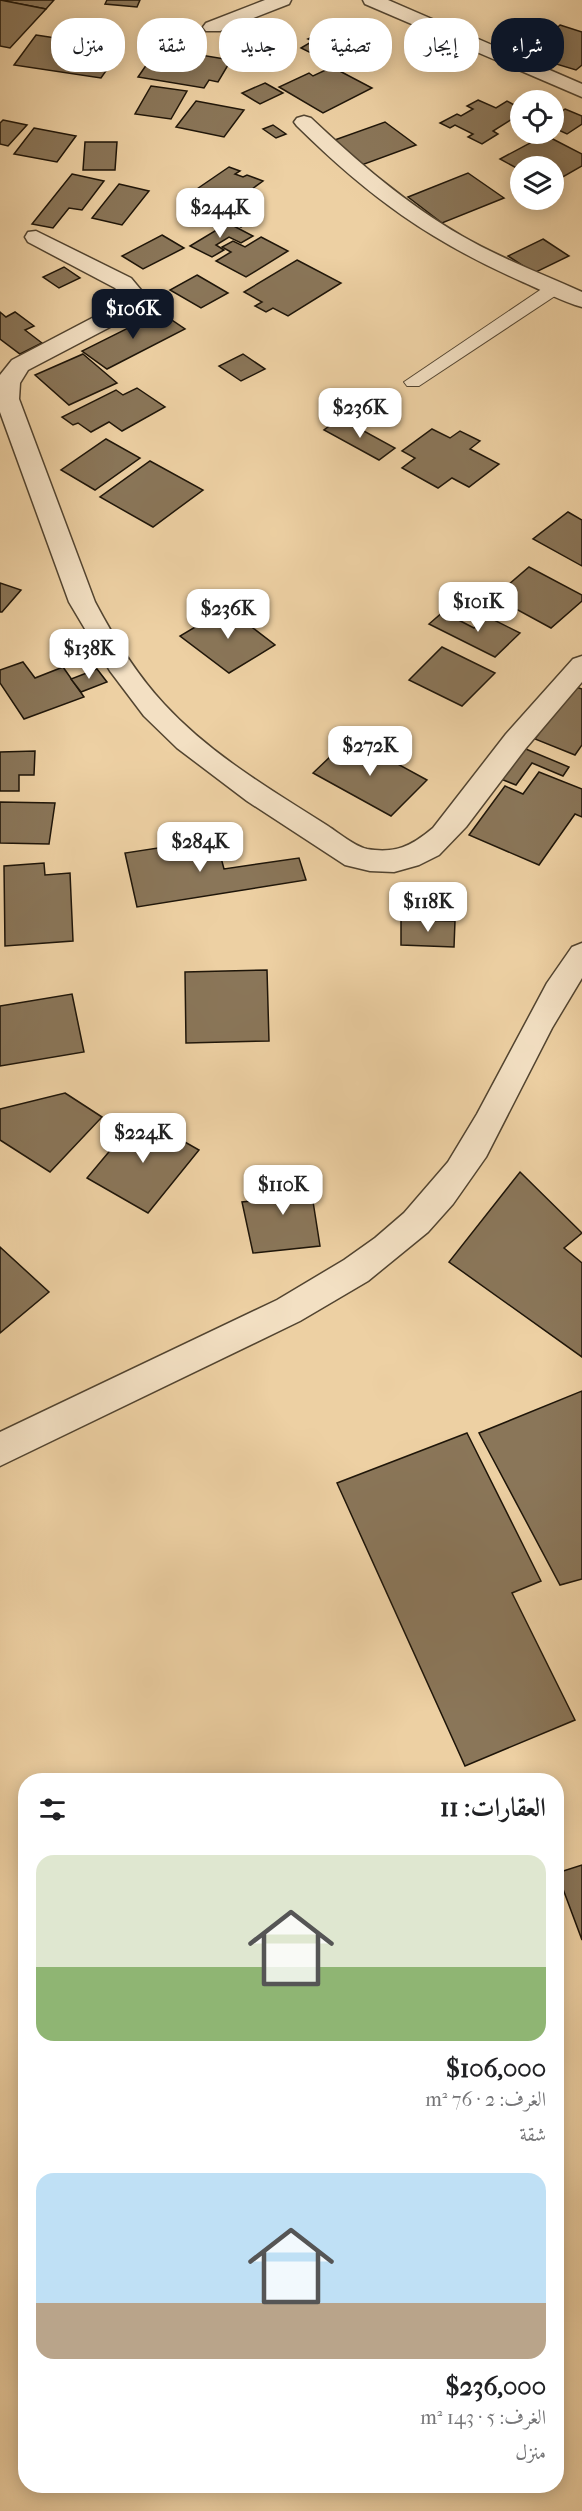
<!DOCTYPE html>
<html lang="ar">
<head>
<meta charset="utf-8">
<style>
  body { margin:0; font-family:"IM FELL French Canon",Amiri,serif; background:#f6f6f6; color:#202124; direction:rtl; height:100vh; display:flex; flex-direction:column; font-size:22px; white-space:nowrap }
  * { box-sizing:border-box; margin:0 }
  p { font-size:20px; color:#757577 }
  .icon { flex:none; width:33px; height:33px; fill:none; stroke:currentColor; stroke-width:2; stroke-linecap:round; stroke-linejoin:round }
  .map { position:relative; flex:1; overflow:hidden; direction:ltr }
  .details { position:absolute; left:18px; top:1773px; width:546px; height:720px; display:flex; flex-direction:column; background:#fff; border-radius:24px; box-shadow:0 3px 15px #0003; direction:rtl }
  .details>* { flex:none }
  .guide { position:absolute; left:18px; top:18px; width:546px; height:54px; direction:rtl; display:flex; gap:12px }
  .tools { position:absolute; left:510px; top:90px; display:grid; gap:12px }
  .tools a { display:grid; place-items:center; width:54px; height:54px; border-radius:50%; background:#fff; box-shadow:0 3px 15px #0003; font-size:30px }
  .price { position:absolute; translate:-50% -51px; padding:0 14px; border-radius:12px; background:#fff; color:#222; font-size:20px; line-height:39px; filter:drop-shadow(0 2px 3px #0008) }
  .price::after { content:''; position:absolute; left:50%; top:36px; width:18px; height:14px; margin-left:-9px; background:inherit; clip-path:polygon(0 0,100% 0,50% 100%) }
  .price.current { background:#111827; color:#fff }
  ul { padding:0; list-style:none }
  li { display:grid; align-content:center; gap:12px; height:318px; padding:0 18px }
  li span { display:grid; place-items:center; height:186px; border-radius:18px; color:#555 }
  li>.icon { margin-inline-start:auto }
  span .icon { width:108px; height:108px; fill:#fffc; stroke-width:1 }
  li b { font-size:26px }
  h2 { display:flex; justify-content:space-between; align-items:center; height:72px; padding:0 18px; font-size:26px }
  .tag { padding:0 21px; border-radius:24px; background:#fff; box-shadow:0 3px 15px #0003; font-size:21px; line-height:54px }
  .tag.current { background:#111827; color:#fff }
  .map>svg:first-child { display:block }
  .building { fill:#8a7659; stroke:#1e1509; stroke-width:1.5 }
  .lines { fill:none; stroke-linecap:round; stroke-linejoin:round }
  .service-casing { stroke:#524430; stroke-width:2 }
  .minor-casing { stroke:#524430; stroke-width:3 }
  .service { fill:#f3e0c3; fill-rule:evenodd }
  .minor { fill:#f3e0c3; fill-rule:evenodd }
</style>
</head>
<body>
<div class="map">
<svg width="582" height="2511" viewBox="0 0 582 2511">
  <rect width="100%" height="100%" fill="#edd0a3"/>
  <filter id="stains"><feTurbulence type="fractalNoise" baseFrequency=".00333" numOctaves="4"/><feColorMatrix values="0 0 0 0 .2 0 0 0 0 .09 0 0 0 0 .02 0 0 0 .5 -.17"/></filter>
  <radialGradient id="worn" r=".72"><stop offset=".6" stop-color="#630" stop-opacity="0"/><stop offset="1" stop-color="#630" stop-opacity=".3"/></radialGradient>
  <g class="building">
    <path d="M0 0H54L46 9Z"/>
    <path d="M0 0 46 9 10 48 0 46Z"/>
    <path d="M107 0H140L137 7 105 4Z"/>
    <path d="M347 24 382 41 385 45 380 48 385 50 373 57 376 59 354 70 339 63 335 65 301 48 313 41 308 39 322 32 318 29 327 25 337 29Z"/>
    <path d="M560 25 582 32V65L576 70 533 57 553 39 547 37Z"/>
    <path d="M36 35 122 48 101 78 14 65Z"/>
    <path d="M158 48 231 60 218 82 209 80 204 88 138 77Z"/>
    <path d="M332 67 372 88 323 113 279 87 309 73 313 76Z"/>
    <path d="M265 83 283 93 260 104 242 93Z"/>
    <path d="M151 86 187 91 171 119 135 114Z"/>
    <path d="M478 100 496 108 507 101 520 108V114L493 131 498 134 482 144 468 137 473 134 455 125 450 128 440 123 457 114 461 116 473 109 467 106Z"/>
    <path d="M196 101 244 110 224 137 176 127Z"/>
    <path d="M565 109 582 116V124L567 134 554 128V117Z"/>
    <path d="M3 120 27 125 8 146 0 144V123Z"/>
    <path d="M385 122 416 145 359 166 329 142Z"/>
    <path d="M273 125 286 134 276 138 263 129Z"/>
    <path d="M34 128 76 136 57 162 14 154Z"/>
    <path d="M545 135 582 154V166L554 182V166H520V170L500 159Z"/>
    <path d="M85 142H117L115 170H83Z"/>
    <path d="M229 167 240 171 235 174 243 177 247 175 263 181 234 202 218 196 210 201 191 193Z"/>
    <path d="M468 173 504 198 442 223 408 197Z"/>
    <path d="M72 174 104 181 82 210 69 208 53 228 32 224Z"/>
    <path d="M119 184 149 191 122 225 92 218Z"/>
    <path d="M244 214 253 219 241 227 232 222Z"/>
    <path d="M228 223 253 236 241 243 229 237 216 245 224 250 212 257 190 246Z"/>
    <path d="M162 235 184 248 143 269 122 256Z"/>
    <path d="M261 237 288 251 246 277 216 261 231 252 222 247 233 241 245 247Z"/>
    <path d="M543 239 569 256 534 273 508 256Z"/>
    <path d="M297 260 341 283 288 316 273 308 266 312 255 306 262 302 244 292Z"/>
    <path d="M64 267 80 278 59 288 43 277Z"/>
    <path d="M197 275 228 293 201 308 170 290Z"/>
    <path d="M0 312 6 317 15 312 34 326 25 330 42 343 20 354 0 339Z"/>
    <path d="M160 312 185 329 107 369 82 351Z"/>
    <path d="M83 354 117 383 69 405 35 375Z"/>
    <path d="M243 354 265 369 241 381 219 366Z"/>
    <path d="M137 388 165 407 122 431 109 422 91 432 78 423 73 425 62 417 116 390 123 395Z"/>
    <path d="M340 418 395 448 379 460 324 430Z"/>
    <path d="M432 429 450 438 460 431 480 441 470 449 499 464 469 487 452 478 438 488 402 468 415 458 402 451Z"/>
    <path d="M106 439 140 458 95 490 61 470Z"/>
    <path d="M150 461 203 490 153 527 100 497Z"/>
    <path d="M568 512 582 520V566L533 539Z"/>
    <path d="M529 567 582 595V601L551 628 494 597Z"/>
    <path d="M0 583 21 590 2 612H0Z"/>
    <path d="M227 608 275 645 229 673 180 636Z"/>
    <path d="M443 612 474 628 486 616 520 633 495 657 429 624Z"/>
    <path d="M442 647 495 673 462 706 409 680Z"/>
    <path d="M23 662 35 678 63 667 84 697 24 719 0 683V670Z"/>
    <path d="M97 669 107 682 81 692 71 679Z"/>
    <path d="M573 686 582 689V745L575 755 535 739Z"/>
    <path d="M350 738 427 780 391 816 313 773Z"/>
    <path d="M521 747 569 767 563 776 532 763 516 785 498 778Z"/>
    <path d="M35 751 34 775H19V791H0V752Z"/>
    <path d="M539 772 582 789V817L575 814 539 865 469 835 505 786 523 794Z"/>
    <path d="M0 802 55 803 49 844 0 843Z"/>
    <path d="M216 839 224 869 299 858 306 880 137 907 125 853Z"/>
    <path d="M44 863 45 875 70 873 73 941 5 946 4 866Z"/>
    <path d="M401 920 455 921 454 947 401 945Z"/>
    <path d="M267 970 269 1041 186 1043 185 972Z"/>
    <path d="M72 994 84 1052 0 1066V1006Z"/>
    <path d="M65 1093 102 1117 50 1172 0 1140V1109Z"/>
    <path d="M139 1116 199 1150 148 1213 87 1178Z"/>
    <path d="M520 1172 582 1233 564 1248 582 1263V1357L449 1262Z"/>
    <path d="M309 1176 320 1246 253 1253 242 1202 262 1200 265 1178Z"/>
    <path d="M0 1247 49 1292 0 1333Z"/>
    <path d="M582 1391V1579L560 1585 479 1433Z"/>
    <path d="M467 1433 541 1581 512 1593 575 1720 465 1766 337 1483Z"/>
    <path d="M582 1865V1940L557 1873Z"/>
  </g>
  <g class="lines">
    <defs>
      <path id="service" d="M555 283 561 284 564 288 561 292 419 386H407L404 382 549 284Z"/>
      <g id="minor">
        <path d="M265 0H291L289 4 220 31H206L203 27 206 23Z"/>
        <path d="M363 0H388L582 84V97L365 4Z"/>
        <path d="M304 116 311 118C358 162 406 204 462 236 500 258 542 274 582 292V307C562 302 542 290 523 282 430 241 369 197 297 126L294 122 297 118Z"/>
        <path d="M36 231 131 278 141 290 143 300 133 315 28 370 20 383 19 399 95 602C114 638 136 674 164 704 210 754 271 790 328 826 339 833 354 846 367 849 395 854 412 846 433 828L506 734 573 659 582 656V682L526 748 466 827 439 855 419 865 394 872 370 871 345 865 247 801 177 748 144 716 110 671 69 602 0 412V375L12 360 117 305 121 300 119 292 115 288 28 242 25 237 28 232Z"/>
        <path d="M582 943V978L552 1028 486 1157 453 1204 428 1232 368 1281 300 1321 0 1466V1432L277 1300 344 1260 375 1238 404 1213 448 1162 477 1114 547 983 572 947Z"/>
      </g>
    </defs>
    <use href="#service" class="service-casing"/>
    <use href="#minor" class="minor-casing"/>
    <use href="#service" class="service"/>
    <use href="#minor" class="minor"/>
  </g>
  <rect width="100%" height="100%" filter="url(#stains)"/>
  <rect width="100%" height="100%" fill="url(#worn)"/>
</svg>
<div class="tools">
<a><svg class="icon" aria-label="locate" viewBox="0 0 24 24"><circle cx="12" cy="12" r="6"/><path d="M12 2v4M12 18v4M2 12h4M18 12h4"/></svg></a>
<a><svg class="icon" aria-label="layers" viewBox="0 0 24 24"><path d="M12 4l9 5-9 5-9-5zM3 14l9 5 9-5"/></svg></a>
</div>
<b class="price" style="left:220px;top:239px">$244K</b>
<b class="price current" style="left:133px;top:340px">$106K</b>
<b class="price" style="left:360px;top:439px">$236K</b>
<b class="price" style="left:478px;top:633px">$101K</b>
<b class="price" style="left:228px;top:640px">$236K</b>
<b class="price" style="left:89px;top:680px">$138K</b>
<b class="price" style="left:370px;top:777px">$272K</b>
<b class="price" style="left:200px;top:873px">$284K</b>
<b class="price" style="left:428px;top:933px">$118K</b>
<b class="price" style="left:143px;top:1164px">$224K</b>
<b class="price" style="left:283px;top:1216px">$110K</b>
<div class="guide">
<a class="tag current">شراء</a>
<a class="tag">إيجار</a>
<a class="tag">تصفية</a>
<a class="tag">جديد</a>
<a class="tag">شقة</a>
<a class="tag">منزل</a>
</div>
<section class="details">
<h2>العقارات: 11<svg class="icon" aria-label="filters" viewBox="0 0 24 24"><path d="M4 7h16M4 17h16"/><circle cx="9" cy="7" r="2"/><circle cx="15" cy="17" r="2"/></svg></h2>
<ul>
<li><span style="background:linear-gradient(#dfe7d0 60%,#8fb573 0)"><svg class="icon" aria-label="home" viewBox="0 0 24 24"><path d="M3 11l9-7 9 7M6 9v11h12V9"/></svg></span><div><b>$106,000</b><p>الغرف: 2 · 76 m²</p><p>شقة</p></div></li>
<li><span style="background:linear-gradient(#bfe0f5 70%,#b9a48a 0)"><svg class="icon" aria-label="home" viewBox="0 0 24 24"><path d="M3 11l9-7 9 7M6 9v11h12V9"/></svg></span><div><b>$236,000</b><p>الغرف: 5 · 143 m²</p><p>منزل</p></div></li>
</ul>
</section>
</div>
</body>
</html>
